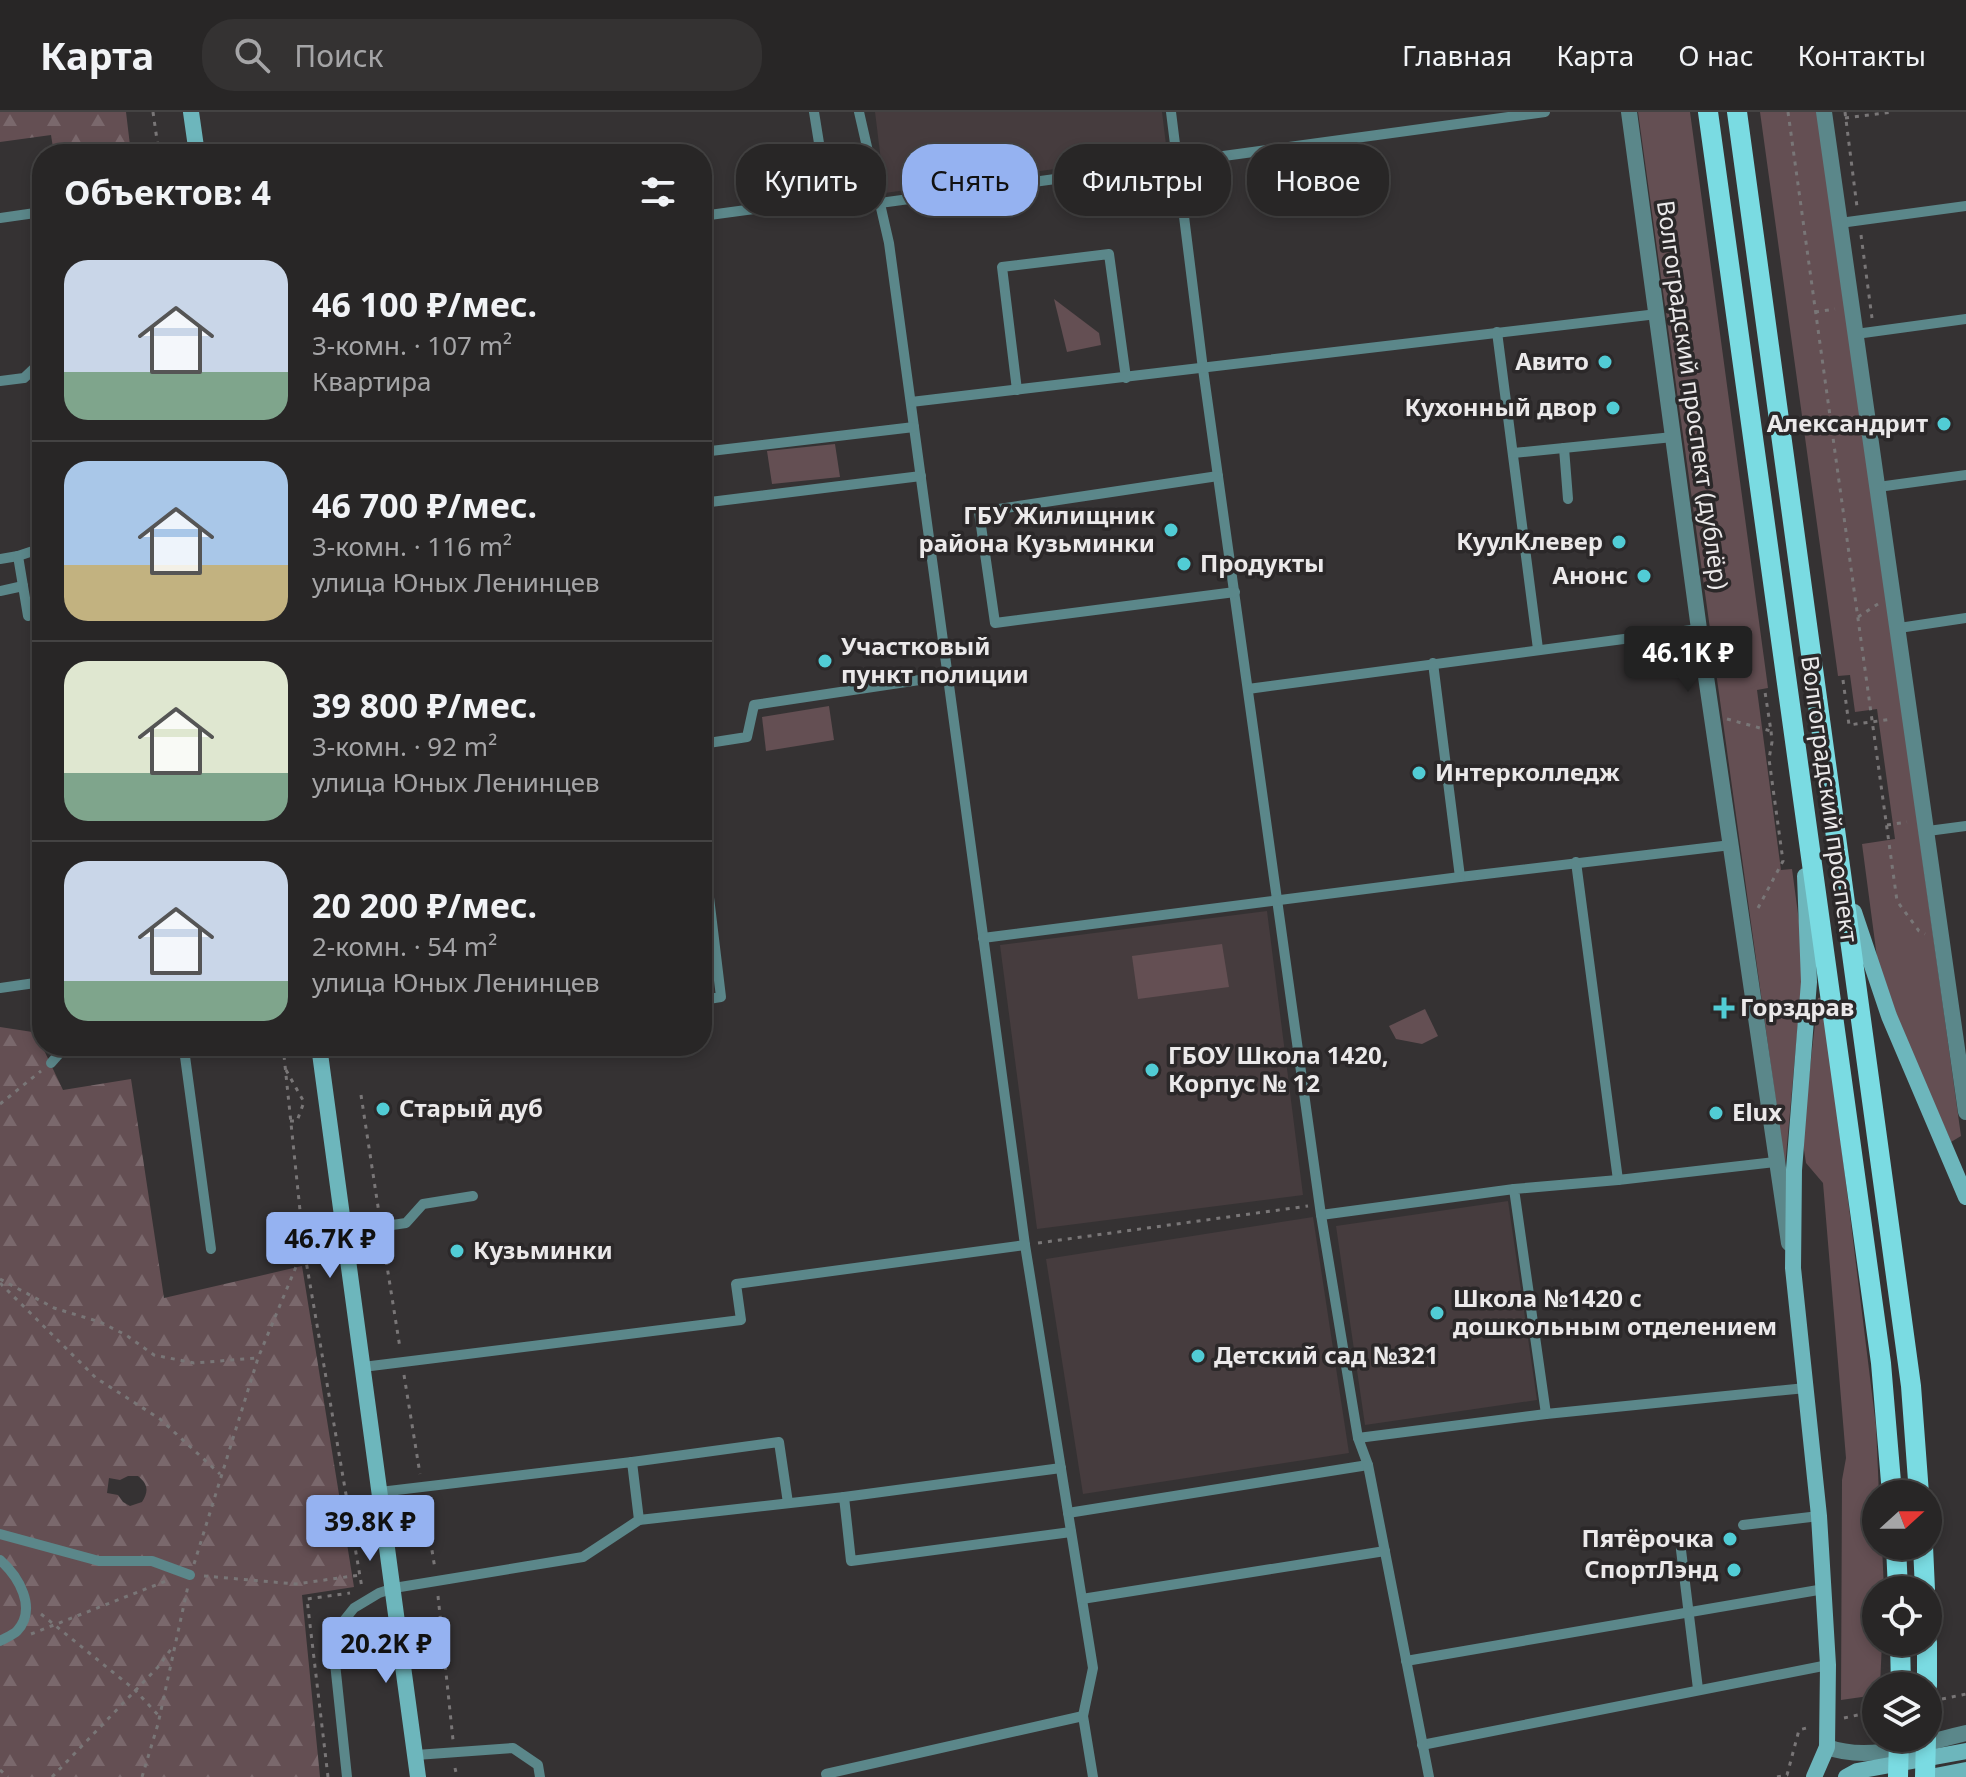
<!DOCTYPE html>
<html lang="ru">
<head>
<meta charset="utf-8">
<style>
  body { margin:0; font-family:"Noto Sans",sans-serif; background:#343232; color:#f1f3f6; height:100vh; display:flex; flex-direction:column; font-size:30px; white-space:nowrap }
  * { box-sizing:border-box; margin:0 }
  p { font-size:26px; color:#a5a5a7 }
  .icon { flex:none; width:44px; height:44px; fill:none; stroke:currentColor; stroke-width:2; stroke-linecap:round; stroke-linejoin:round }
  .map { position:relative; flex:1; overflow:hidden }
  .details { position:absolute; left:32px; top:32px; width:680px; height:912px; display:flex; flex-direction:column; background:#282626; border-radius:32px; box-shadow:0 4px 12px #0003,0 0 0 2px #444343 }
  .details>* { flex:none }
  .hud { position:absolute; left:736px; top:32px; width:760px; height:72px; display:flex; gap:16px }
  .needle { width:52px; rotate:69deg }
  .buttons { position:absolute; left:1862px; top:1368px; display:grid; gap:16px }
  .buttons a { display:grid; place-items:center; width:80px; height:80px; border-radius:50%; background:#282626; box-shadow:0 4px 12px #0003,0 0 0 2px #444343; font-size:40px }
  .price { position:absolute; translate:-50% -68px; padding:0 18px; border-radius:8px; background:#95b2f1; color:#111; font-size:26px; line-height:52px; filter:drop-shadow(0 2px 4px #0008) }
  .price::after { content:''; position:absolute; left:50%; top:48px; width:24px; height:18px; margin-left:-12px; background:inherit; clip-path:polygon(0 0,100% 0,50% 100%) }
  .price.selected { background:#222; color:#fff }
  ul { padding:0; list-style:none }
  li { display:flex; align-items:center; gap:24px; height:200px; padding:0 32px }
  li+li { border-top:2px solid #444343 }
  li span { display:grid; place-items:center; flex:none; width:224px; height:160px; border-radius:24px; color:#555 }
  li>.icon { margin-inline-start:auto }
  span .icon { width:96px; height:96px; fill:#fffc; stroke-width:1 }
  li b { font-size:34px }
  h2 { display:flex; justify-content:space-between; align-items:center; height:96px; padding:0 32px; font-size:34px }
  .tag { padding:0 28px; border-radius:32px; background:#282626; box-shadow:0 4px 12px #0003,0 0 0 2px #444343; font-size:28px; line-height:72px }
  .tag.selected { background:#95b2f1; color:#111 }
  header { display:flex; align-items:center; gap:48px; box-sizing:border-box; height:112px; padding:0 40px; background:#282626; border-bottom:2px solid #444343 }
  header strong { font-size:38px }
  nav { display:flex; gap:44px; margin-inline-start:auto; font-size:28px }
  .search { width:560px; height:72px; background:#343232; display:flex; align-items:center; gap:20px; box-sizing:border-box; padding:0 28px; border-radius:32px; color:#a5a5a7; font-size:30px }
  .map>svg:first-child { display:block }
  .built { fill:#463c3e }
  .green { fill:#644f53 }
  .forest { fill:url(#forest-firs); fill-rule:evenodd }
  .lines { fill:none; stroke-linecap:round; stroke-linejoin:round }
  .path { stroke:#797677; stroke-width:3; stroke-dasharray:4 6; stroke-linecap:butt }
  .service { stroke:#5b878a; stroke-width:10 }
  .tertiary { stroke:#5b878a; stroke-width:16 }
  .secondary { stroke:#6db6bc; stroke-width:16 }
  .primary { stroke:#7adbe2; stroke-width:20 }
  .primary-bridge { stroke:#7adbe2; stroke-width:20 }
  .poi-dot { fill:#51ccd5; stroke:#2b2829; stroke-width:3 }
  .labels { text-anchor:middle; stroke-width:7; stroke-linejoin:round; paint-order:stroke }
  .poi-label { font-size:24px; font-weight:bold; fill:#ebe9ea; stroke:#2b2829; text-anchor:start }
  .street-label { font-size:24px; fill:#ebe9ea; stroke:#2b2829 }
</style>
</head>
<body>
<header>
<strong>Карта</strong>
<div class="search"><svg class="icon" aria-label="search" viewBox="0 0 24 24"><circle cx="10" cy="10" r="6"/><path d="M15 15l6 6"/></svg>Поиск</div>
<nav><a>Главная</a><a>Карта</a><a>О нас</a><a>Контакты</a></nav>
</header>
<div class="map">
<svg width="1966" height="1665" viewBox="0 0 1966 1665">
  <defs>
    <pattern id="forest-firs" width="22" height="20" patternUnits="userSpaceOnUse" patternTransform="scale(2)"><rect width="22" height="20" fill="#644f53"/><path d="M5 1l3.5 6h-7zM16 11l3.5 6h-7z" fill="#7a686c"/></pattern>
  </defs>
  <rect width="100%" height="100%" fill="#353233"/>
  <g class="built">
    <path d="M875 0H1162L1167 41 885 81Z"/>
    <path d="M1267 799 1303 1083 1037 1117 1000 833Z"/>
    <path d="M1508 1089 1537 1288 1365 1313 1336 1114Z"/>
    <path d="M1313 1105 1349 1341 1083 1382 1046 1147Z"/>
  </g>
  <g class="green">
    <path d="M1638 0H1690L1768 576 1757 578 1781 758 1792 757 1804 846 1785 1055Z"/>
    <path d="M1760 0H1819L1961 1024 1951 1030 1888 886 1878 853 1862 732 1895 727 1877 597 1855 600 1850 563 1838 564Z"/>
    <path d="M790 31 793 61 762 65 758 35Z"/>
    <path d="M1054 187 1099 221 1101 233 1067 240Z"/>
    <path d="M835 332 840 365 772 372 767 339Z"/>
    <path d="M829 594 834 628 766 639 762 605Z"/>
    <path d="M1222 832 1229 875 1138 887 1132 844Z"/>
    <path d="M1823 885 1876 1314 1879 1382H1876V1434H1882L1884 1478H1876V1530H1882L1880 1574H1876V1583L1841 1588 1842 1368 1846 1346 1823 1071 1806 1051 1802 1025 1818 886Z"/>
    <path d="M1425 897 1438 924 1422 932 1396 927 1389 914Z"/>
  </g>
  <g class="forest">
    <path d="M0 0H126L131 42H54L51 23 0 30Z"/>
    <path d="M0 915 39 921 42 934 63 978 131 967 164 1186 302 1154 354 1475 302 1483 320 1665H0ZM128 1364H138C148 1372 149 1379 142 1390L130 1394 123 1390 118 1383 107 1381 109 1366 120 1368Z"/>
  </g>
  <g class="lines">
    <g class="path">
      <path d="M153 0 159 42"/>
      <path d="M1788 0 1897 789 1919 819 1925 822"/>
      <path d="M1845 0 1857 95"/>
      <path d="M1845 6 1892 0"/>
      <path d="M840 86 864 83"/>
      <path d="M1861 123 1872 206"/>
      <path d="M1815 200 1835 197"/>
      <path d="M1858 505 1878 492"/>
      <path d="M1843 568 1849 613 1893 607"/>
      <path d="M1727 607 1771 619 1765 580"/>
      <path d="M1887 713 1907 710"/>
      <path d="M1758 796 1783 749 1769 647 1772 630 1771 619"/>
      <path d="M283 934 304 1137 362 1476"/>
      <path d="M286 958 304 990 297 1009H290"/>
      <path d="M361 983 379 1101"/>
      <path d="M0 992 41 959"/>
      <path d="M383 1129 400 1236"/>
      <path d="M1038 1131 1308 1094"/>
      <path d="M0 1167 54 1196 100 1210 126 1223 154 1243 194 1251 257 1246"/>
      <path d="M0 1171 96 1266 160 1307 220 1362"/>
      <path d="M404 1263 420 1362"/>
      <path d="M424 1389 435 1457"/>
      <path d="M349 1400 364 1399"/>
      <path d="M194 1452 258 1246 303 1138"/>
      <path d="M204 1464 296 1472 360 1463"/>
      <path d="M438 1484 453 1628"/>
      <path d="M41 1502 135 1578 159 1604"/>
      <path d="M31 1522 166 1469"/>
      <path d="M1942 1587 1966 1582"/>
      <path d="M1844 1606 1876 1599"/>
      <path d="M455 1656 457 1665"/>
      <path d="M0 1658 8 1665"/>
      <path d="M52 1665 158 1555 174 1533"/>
      <path d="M142 1665 158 1612 188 1474"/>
      <path d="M328 1665 307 1487 350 1481"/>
      <path d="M1777 1665 1787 1663 1799 1618 1810 1615"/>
    </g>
    <g class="service">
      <path d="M859 0 889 131 1025 1133 1093 1556 1083 1604 1093 1665"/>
      <path d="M1171 0 1203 257 1321 1103 1514 1077"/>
      <path d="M880 91 1545 0"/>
      <path d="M702 104 828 87 814 0"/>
      <path d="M0 106 42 100"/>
      <path d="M1840 111 1966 94"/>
      <path d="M1497 220 1538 537"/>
      <path d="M1856 222 1966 207"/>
      <path d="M0 269 24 266 42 249"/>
      <path d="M1017 278 1002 155 1109 142 1126 266"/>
      <path d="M911 290 1657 202"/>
      <path d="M1564 336 1568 387"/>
      <path d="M702 340 914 315"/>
      <path d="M1513 341 1673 325"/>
      <path d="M1218 364 979 400 995 511 1235 480"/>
      <path d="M1878 375 1966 363"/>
      <path d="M702 391 921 364"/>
      <path d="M0 447 18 444"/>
      <path d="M0 479 23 474"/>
      <path d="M28 504 18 444 42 436"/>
      <path d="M1899 516 1966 506"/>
      <path d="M1433 551 1460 765 1731 733"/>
      <path d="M1248 577 1699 517"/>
      <path d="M702 632 747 625 754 593 946 564"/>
      <path d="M1928 719 1966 714"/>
      <path d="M702 727 721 885 702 888"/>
      <path d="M1576 750 1618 1068 1775 1050"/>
      <path d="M983 826 1460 765"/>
      <path d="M0 876 42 870"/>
      <path d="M156 934 157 941 203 934"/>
      <path d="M184 937 211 1137"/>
      <path d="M51 951 66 934"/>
      <path d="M1618 1068 1514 1077 1546 1302 1806 1276"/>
      <path d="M1321 1103 1358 1326"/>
      <path d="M344 1120 406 1111 423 1092 473 1084"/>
      <path d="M363 1255 741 1208 736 1172 1025 1133"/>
      <path d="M632 1350 779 1330 788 1391"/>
      <path d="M844 1385 1061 1356"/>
      <path d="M1068 1401 1368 1353"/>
      <path d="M639 1408 844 1385 851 1449 1071 1420"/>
      <path d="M1743 1413 1819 1404"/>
      <path d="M0 1422 99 1449H152L190 1463"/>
      <path d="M1681 1438 1698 1577"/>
      <path d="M0 1448C18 1464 38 1496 17 1519 13 1523 5 1526 0 1529"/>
      <path d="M1082 1487 1385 1439"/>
      <path d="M1406 1549 1824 1477"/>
      <path d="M1422 1633 1828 1553"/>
      <path d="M416 1643 513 1636 538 1653 540 1665"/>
      <path d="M347 1665 333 1532 342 1511 354 1496 379 1481 394 1476 583 1445 639 1408 632 1350 380 1380"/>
      <path d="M827 1665 826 1662 1083 1604"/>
      <path d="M1429 1665 1368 1353 1358 1326 1546 1302"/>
    </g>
    <g class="tertiary">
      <path d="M1629 0 1699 517 1789 1131"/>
      <path d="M1824 0 1966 1000"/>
      <path d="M1827 1635C1871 1651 1921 1631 1966 1621"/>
    </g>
    <g class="secondary">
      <path d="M191 0 197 42"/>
      <path d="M1805 764 1809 870 1794 1058 1793 1156 1819 1404 1828 1553 1827 1635 1814 1665"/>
      <path d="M1854 800 1889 904 1966 1085"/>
      <path d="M319 934 418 1665"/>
      <path d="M1846 1665 1857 1659 1966 1639"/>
      <path d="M1930 1665 1966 1658"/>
    </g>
    <g class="primary">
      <path d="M1708 0 1881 1251 1892 1382"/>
      <path d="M1737 0 1911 1274 1919 1382"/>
      <path d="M1896 1434 1898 1478"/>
      <path d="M1923 1434 1925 1478"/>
      <path d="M1900 1530 1901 1574"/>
      <path d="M1927 1530V1574"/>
    </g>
    <g class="primary-bridge">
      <path d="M1898 1665 1899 1626"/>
      <path d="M1925 1665 1926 1626"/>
    </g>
  </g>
  <g class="poi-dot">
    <circle cx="1605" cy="250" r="8"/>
    <circle cx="1613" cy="296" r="8"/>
    <circle cx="1944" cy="312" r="8"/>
    <circle cx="1171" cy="418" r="8"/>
    <circle cx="1619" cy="430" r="8"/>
    <circle cx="1184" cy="452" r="8"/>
    <circle cx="1644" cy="464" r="8"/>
    <circle cx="825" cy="549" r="8"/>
    <circle cx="1419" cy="661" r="8"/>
    <path d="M1720 884h8v8h8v8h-8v8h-8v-8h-8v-8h8z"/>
    <circle cx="1152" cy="958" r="8"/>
    <circle cx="383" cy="997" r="8"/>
    <circle cx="1716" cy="1001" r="8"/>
    <circle cx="457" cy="1139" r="8"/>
    <circle cx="1437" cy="1201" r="8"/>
    <circle cx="1198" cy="1244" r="8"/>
    <circle cx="1730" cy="1427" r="8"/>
    <circle cx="1734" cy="1458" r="8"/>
  </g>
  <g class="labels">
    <g class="poi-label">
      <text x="1589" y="258" text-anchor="end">Авито</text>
      <text x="1597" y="304" text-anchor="end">Кухонный двор</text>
      <text x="1928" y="320" text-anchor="end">Александрит</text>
      <text x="1155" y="412" text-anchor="end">ГБУ Жилищник<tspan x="1155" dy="28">района Кузьминки</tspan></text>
      <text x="1603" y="438" text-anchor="end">КуулКлевер</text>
      <text x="1200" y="460">Продукты</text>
      <text x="1628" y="472" text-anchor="end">Анонс</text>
      <text x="841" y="543">Участковый<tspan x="841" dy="28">пункт полиции</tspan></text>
      <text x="1435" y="669">Интерколледж</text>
      <text x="1740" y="904">Горздрав</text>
      <text x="1168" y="952">ГБОУ Школа 1420,<tspan x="1168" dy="28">Корпус № 12</tspan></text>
      <text x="399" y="1005">Старый дуб</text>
      <text x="1732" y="1009">Elux</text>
      <text x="473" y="1147">Кузьминки</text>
      <text x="1453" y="1195">Школа №1420 с<tspan x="1453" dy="28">дошкольным отделением</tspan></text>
      <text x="1214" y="1252">Детский сад №321</text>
      <text x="1714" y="1435" text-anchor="end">Пятёрочка</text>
      <text x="1718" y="1466" text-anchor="end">СпортЛэнд</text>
    </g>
    <g class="street-label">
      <text transform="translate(1692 283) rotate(82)" y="8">Волгоградский проспект (дублёр)</text>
      <text transform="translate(1829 687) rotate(82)" y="8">Волгоградский проспект</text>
    </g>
  </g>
</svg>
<div class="buttons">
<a><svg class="needle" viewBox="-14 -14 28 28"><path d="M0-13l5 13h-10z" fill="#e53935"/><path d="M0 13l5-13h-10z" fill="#a5a5a7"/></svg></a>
<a><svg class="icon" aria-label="locate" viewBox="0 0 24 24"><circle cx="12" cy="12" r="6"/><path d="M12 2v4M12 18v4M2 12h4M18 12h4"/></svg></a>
<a><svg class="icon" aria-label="layers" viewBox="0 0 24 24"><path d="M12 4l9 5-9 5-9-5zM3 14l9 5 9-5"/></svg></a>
</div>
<b class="price selected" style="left:1688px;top:582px">46.1K ₽</b>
<b class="price" style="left:330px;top:1168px">46.7K ₽</b>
<b class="price" style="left:370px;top:1451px">39.8K ₽</b>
<b class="price" style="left:386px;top:1573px">20.2K ₽</b>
<div class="hud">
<a class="tag">Купить</a>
<a class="tag selected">Снять</a>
<a class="tag">Фильтры</a>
<a class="tag">Новое</a>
</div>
<section class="details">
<h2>Объектов: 4<svg class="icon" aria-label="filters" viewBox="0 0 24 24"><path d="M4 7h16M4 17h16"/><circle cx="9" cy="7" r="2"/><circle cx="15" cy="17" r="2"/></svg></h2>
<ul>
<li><span style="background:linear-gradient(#c9d6e8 70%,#7fa58c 0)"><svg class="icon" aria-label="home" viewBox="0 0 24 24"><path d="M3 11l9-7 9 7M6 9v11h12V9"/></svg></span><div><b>46 100 ₽/мес.</b><p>3-комн. · 107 m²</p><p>Квартира</p></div></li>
<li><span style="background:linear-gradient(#a9c7e8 65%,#c2b280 0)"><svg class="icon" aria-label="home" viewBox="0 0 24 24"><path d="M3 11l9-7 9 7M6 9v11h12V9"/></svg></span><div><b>46 700 ₽/мес.</b><p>3-комн. · 116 m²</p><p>улица Юных Ленинцев</p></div></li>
<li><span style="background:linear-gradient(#dfe7d0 70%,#7fa58c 0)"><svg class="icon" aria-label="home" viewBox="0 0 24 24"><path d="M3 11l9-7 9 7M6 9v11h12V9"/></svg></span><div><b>39 800 ₽/мес.</b><p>3-комн. · 92 m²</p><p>улица Юных Ленинцев</p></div></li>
<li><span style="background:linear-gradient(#c9d6e8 75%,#7fa58c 0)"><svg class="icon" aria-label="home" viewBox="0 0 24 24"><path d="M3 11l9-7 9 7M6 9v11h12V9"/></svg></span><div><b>20 200 ₽/мес.</b><p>2-комн. · 54 m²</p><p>улица Юных Ленинцев</p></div></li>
</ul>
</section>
</div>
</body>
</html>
